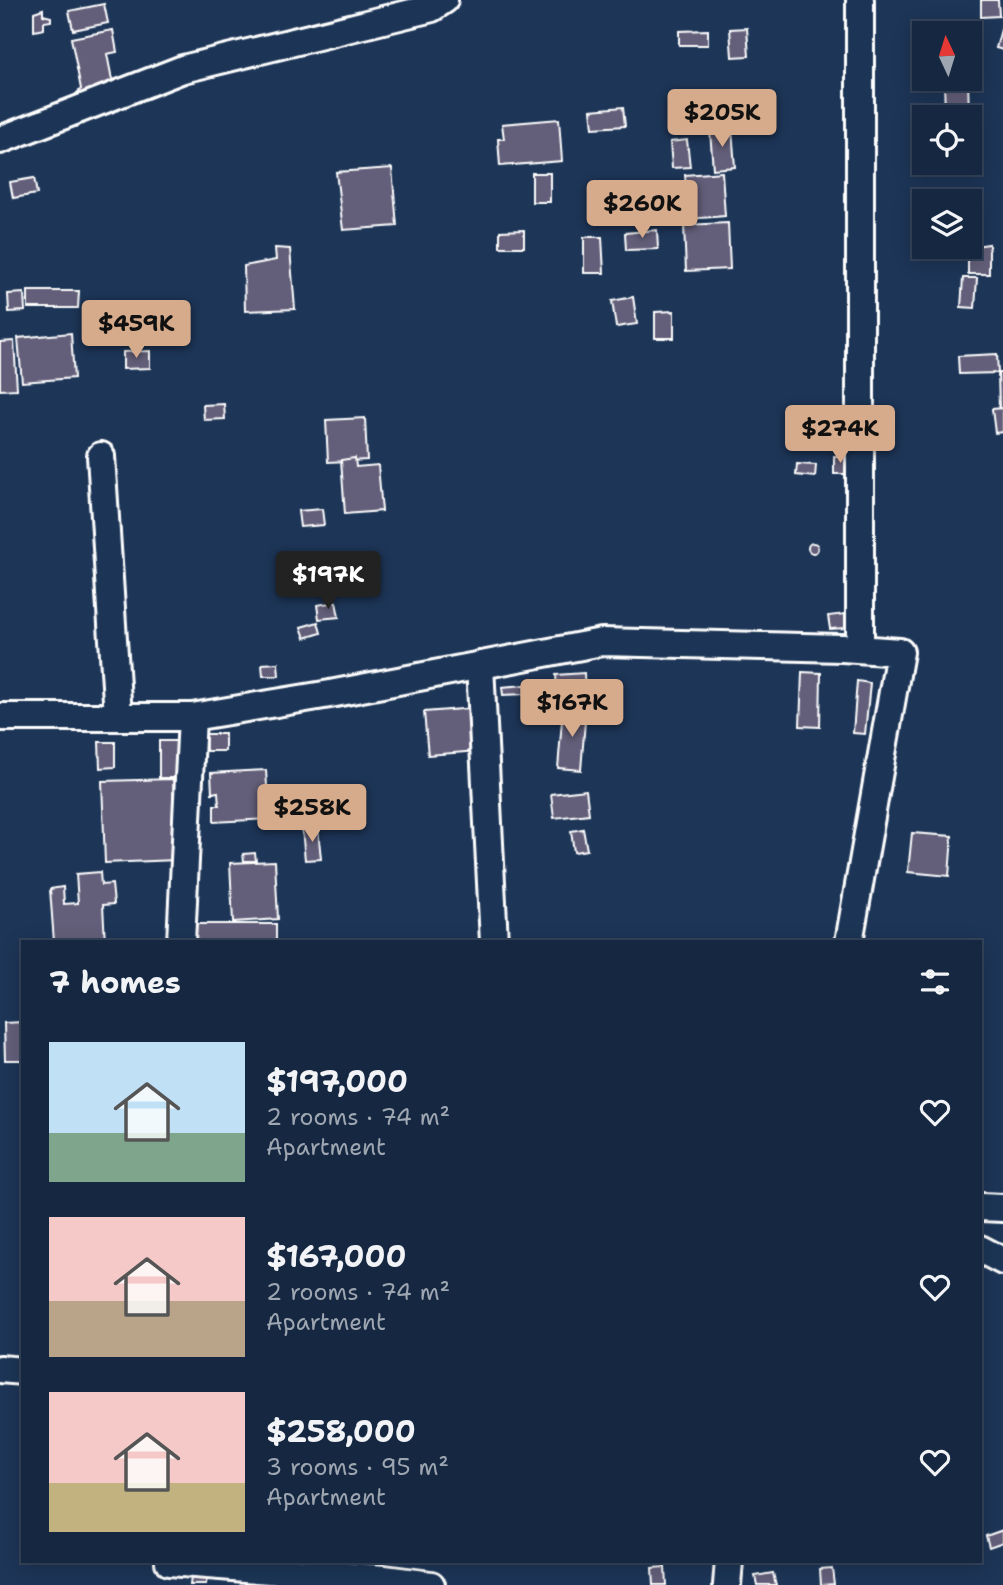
<!DOCTYPE html>
<html lang="en">
<head>
<meta charset="utf-8">
<style>
  body { margin:0; font-family:"Shantell Sans",sans-serif; background:#1f3048; color:#f1f3f6; height:100vh; display:flex; flex-direction:column; font-size:26px; white-space:nowrap }
  * { box-sizing:border-box; margin:0 }
  p { font-size:23px; color:#9ea6b1 }
  .icon { flex:none; width:38px; height:38px; fill:none; stroke:currentColor; stroke-width:2; stroke-linecap:round; stroke-linejoin:round }
  .map { position:relative; flex:1; overflow:hidden }
  .sheet { position:absolute; left:21px; top:940px; width:961px; height:623px; display:flex; flex-direction:column; background:#162841; border-radius:0px; box-shadow:0 4px 18px #0003,0 0 0 2px #35445a }
  .sheet>* { flex:none }
  .needle { width:46px; rotate:356deg }
  .controls { position:absolute; left:912px; top:21px; display:grid; gap:14px }
  .controls a { display:grid; place-items:center; width:70px; height:70px; border-radius:0px; background:#162841; box-shadow:0 4px 18px #0003,0 0 0 2px #35445a; font-size:35px }
  .price { position:absolute; translate:-50% -60px; padding:0 16px; border-radius:7px; background:#d6ab8b; color:#111; font-size:23px; line-height:46px; filter:drop-shadow(0 2px 4px #0008) }
  .price::after { content:''; position:absolute; left:50%; top:42px; width:21px; height:16px; margin-left:-10px; background:inherit; clip-path:polygon(0 0,100% 0,50% 100%) }
  .price.active { background:#222; color:#fff }
  ul { padding:0; list-style:none }
  li { display:flex; align-items:center; gap:21px; height:175px; padding:0 28px }
  li span { display:grid; place-items:center; flex:none; width:196px; height:140px; border-radius:0px; color:#555 }
  li>.icon { margin-inline-start:auto }
  span .icon { width:84px; height:84px; fill:#fffc; stroke-width:1 }
  li b { font-size:30px }
  h2 { display:flex; justify-content:space-between; align-items:center; height:84px; padding:0 28px; font-size:30px }
  .map>svg:first-child { display:block }
  .building { fill:#635e7a; stroke:#fff; stroke-width:2 }
  .lines { fill:none; stroke-linecap:round; stroke-linejoin:round }
  .street-casing { stroke:#fff; stroke-width:32 }
  .street { stroke:#1d3557; stroke-width:26 }
</style>
</head>
<body>
<div class="map">
<svg width="1003" height="1585" viewBox="0 0 1003 1585">
  <rect width="100%" height="100%" fill="#1d3557"/>
  <filter id="ink" filterUnits="userSpaceOnUse"><feTurbulence type="fractalNoise" baseFrequency=".0143" numOctaves="2"/><feDisplacementMap in="SourceGraphic" scale="14" xChannelSelector="R" yChannelSelector="G"/><feConvolveMatrix kernelMatrix="1 2 1 2 8 2 1 2 1" color-interpolation-filters="sRGB"/></filter>
  <g filter="url(#ink)">
    <g class="building">
      <path d="M981 0H998L999 16 981 17Z"/>
      <path d="M104 4 108 23 73 30 69 11Z"/>
      <path d="M43 9V15L51 17V21L44 22V29L34 31V12Z"/>
      <path d="M1003 22V50L996 48Z"/>
      <path d="M747 28 749 56 732 57 730 29Z"/>
      <path d="M113 30 117 52 107 54 116 100 75 107 73 97 81 89 71 38Z"/>
      <path d="M708 30V45H679V31Z"/>
      <path d="M944 79H968L969 117H945Z"/>
      <path d="M623 107 625 126 593 128 591 110Z"/>
      <path d="M559 119 562 161 500 166 498 139H504L502 124Z"/>
      <path d="M732 129 735 167 713 169 710 131Z"/>
      <path d="M970 132 971 170 946 171V163H970Z"/>
      <path d="M687 140 690 167 672 168 670 142Z"/>
      <path d="M392 168 397 226 343 230 336 172Z"/>
      <path d="M722 172 725 216 688 219 685 175Z"/>
      <rect x="532" y="173" width="18" height="29"/>
      <path d="M34 178 37 194 13 198 10 182Z"/>
      <path d="M728 223 730 269 686 271 684 225Z"/>
      <path d="M524 230V247H500V231Z"/>
      <path d="M657 230 658 249 626 250 625 233Z"/>
      <path d="M584 237H602L604 273H584Z"/>
      <path d="M989 244V274H968V247Z"/>
      <path d="M275 248 290 249 295 309 245 311 244 266 276 260Z"/>
      <path d="M963 278H977L975 308 961 307Z"/>
      <path d="M28 291H79L78 308H28Z"/>
      <path d="M24 293 25 311 9 312 8 294Z"/>
      <path d="M633 297 637 324 616 327 612 301Z"/>
      <path d="M674 311V338H655V312Z"/>
      <path d="M71 333 74 378 22 382 18 338Z"/>
      <path d="M14 341 17 389 0 390V342Z"/>
      <path d="M150 351V368L123 369V352Z"/>
      <path d="M997 354 998 373 959 374 958 356Z"/>
      <path d="M998 373H1003V409H999Z"/>
      <path d="M224 404 225 419 204 420 203 405Z"/>
      <path d="M1003 408V432L995 433 992 409Z"/>
      <path d="M365 418 367 460 328 462 326 420Z"/>
      <path d="M834 456H845L846 474H834Z"/>
      <path d="M355 458 356 467 378 465 382 511 345 514 341 460Z"/>
      <path d="M797 464 816 465 815 477 796 475Z"/>
      <path d="M322 509 324 525 300 527 298 511Z"/>
      <circle cx="813" cy="548" r="5"/>
      <path d="M336 602 339 617 319 619 317 605Z"/>
      <path d="M845 614 846 628 830 629 828 616Z"/>
      <path d="M318 622 321 633 305 638 301 627Z"/>
      <path d="M278 663 279 676H263L262 664Z"/>
      <path d="M802 672 821 673 820 727 800 726Z"/>
      <path d="M584 673 585 696H574L573 688 557 689 556 675Z"/>
      <path d="M857 681 870 683 865 734 853 733Z"/>
      <path d="M546 683 547 699 534 700 533 684Z"/>
      <path d="M525 685 526 694 503 695 502 687Z"/>
      <path d="M475 708 478 751 428 755 424 712Z"/>
      <path d="M563 708 586 709 581 770 558 768Z"/>
      <path d="M205 734H225V751H206Z"/>
      <rect x="159" y="741" width="17" height="37"/>
      <path d="M99 742H115V767L100 768Z"/>
      <path d="M266 770 269 819 214 822V805H219L218 792 212 793 211 773Z"/>
      <path d="M173 779 176 860 105 863 102 781Z"/>
      <path d="M586 790 589 814 554 818 551 794Z"/>
      <path d="M315 791 317 805 298 808 296 794Z"/>
      <path d="M318 828 321 859 305 860 302 829Z"/>
      <path d="M583 829 587 850 574 852 571 831Z"/>
      <path d="M912 833 952 836 949 876 908 872Z"/>
      <path d="M255 853 256 861H244L243 854Z"/>
      <path d="M275 861 278 919 233 922 230 863Z"/>
      <path d="M100 872 101 885 112 884 114 904 103 905 105 942H54L50 889 63 887 64 904 78 903 76 874Z"/>
      <rect x="195" y="924" width="81" height="18"/>
      <path d="M23 1022V1060H5L4 1023Z"/>
      <path d="M1003 1530V1542L989 1547 986 1536Z"/>
      <path d="M665 1567 666 1585H653L652 1568Z"/>
      <path d="M832 1568 834 1584 821 1585 820 1569Z"/>
      <path d="M773 1573 776 1585H757L755 1576Z"/>
      <path d="M191 1577 207 1578 206 1585H190Z"/>
    </g>
    <g class="lines">
      <defs>
        <g id="street">
          <path d="M0 140 183 69 432 8 444 0"/>
          <path d="M101 456 118 716"/>
          <path d="M860 649V0"/>
          <path d="M480 665 494 942"/>
          <path d="M0 717H192L330 694 602 642 842 648 900 652 849 942"/>
          <path d="M181 942 192 717"/>
          <path d="M980 1207 1003 1208"/>
          <path d="M980 1249 1003 1261"/>
          <path d="M0 1369 23 1371"/>
          <path d="M169 1562 384 1579 431 1585"/>
          <path d="M727 1585 729 1561"/>
        </g>
      </defs>
      <use href="#street" class="street-casing"/>
      <use href="#street" class="street"/>
    </g>
  </g>
</svg>
<div class="controls">
<a><svg class="needle" viewBox="-14 -14 28 28"><path d="M0-13l5 13h-10z" fill="#e53935"/><path d="M0 13l5-13h-10z" fill="#9ea6b1"/></svg></a>
<a><svg class="icon" aria-label="locate" viewBox="0 0 24 24"><circle cx="12" cy="12" r="6"/><path d="M12 2v4M12 18v4M2 12h4M18 12h4"/></svg></a>
<a><svg class="icon" aria-label="layers" viewBox="0 0 24 24"><path d="M12 4l9 5-9 5-9-5zM3 14l9 5 9-5"/></svg></a>
</div>
<b class="price" style="left:722px;top:149px">$205K</b>
<b class="price" style="left:642px;top:240px">$260K</b>
<b class="price" style="left:136px;top:360px">$459K</b>
<b class="price" style="left:840px;top:465px">$274K</b>
<b class="price active" style="left:328px;top:611px">$197K</b>
<b class="price" style="left:572px;top:739px">$167K</b>
<b class="price" style="left:312px;top:844px">$258K</b>
<section class="sheet">
<h2>7 homes<svg class="icon" aria-label="filters" viewBox="0 0 24 24"><path d="M4 7h16M4 17h16"/><circle cx="9" cy="7" r="2"/><circle cx="15" cy="17" r="2"/></svg></h2>
<ul>
<li><span style="background:linear-gradient(#bfe0f5 65%,#7fa58c 0)"><svg class="icon" aria-label="home" viewBox="0 0 24 24"><path d="M3 11l9-7 9 7M6 9v11h12V9"/></svg></span><div><b>$197,000</b><p>2 rooms · 74 m²</p><p>Apartment</p></div><svg class="icon" aria-label="heart" viewBox="0 0 24 24"><path d="M12 20l-8-8c-3-5 5-10 8-4 3-6 11-1 8 4z"/></svg></li>
<li><span style="background:linear-gradient(#f6c9c9 60%,#b9a48a 0)"><svg class="icon" aria-label="home" viewBox="0 0 24 24"><path d="M3 11l9-7 9 7M6 9v11h12V9"/></svg></span><div><b>$167,000</b><p>2 rooms · 74 m²</p><p>Apartment</p></div><svg class="icon" aria-label="heart" viewBox="0 0 24 24"><path d="M12 20l-8-8c-3-5 5-10 8-4 3-6 11-1 8 4z"/></svg></li>
<li><span style="background:linear-gradient(#f6c9c9 65%,#c2b280 0)"><svg class="icon" aria-label="home" viewBox="0 0 24 24"><path d="M3 11l9-7 9 7M6 9v11h12V9"/></svg></span><div><b>$258,000</b><p>3 rooms · 95 m²</p><p>Apartment</p></div><svg class="icon" aria-label="heart" viewBox="0 0 24 24"><path d="M12 20l-8-8c-3-5 5-10 8-4 3-6 11-1 8 4z"/></svg></li>
</ul>
</section>
</div>
</body>
</html>
